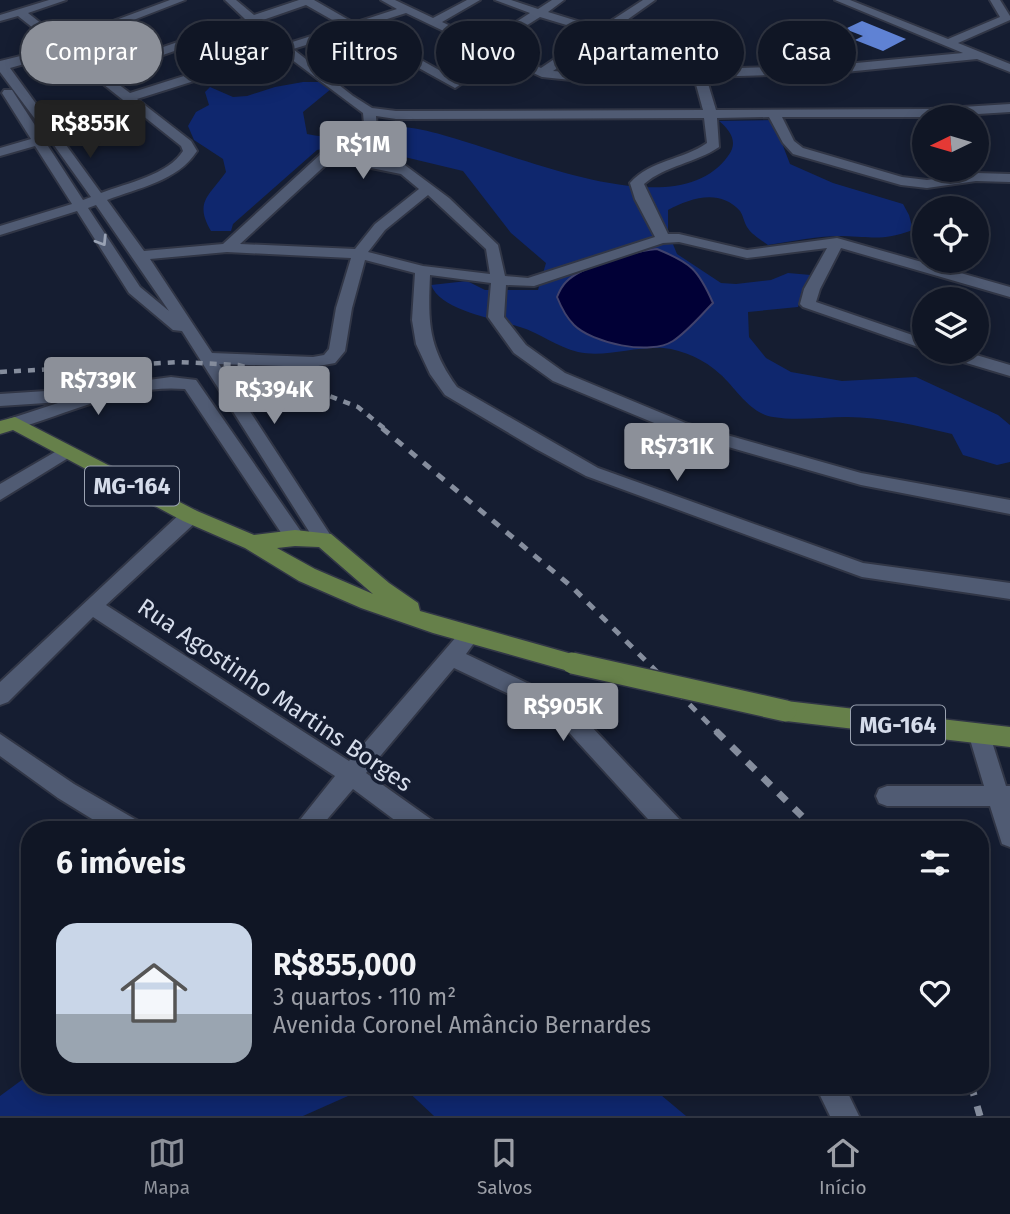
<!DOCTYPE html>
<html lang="pt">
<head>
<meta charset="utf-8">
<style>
  body { margin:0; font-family:"Fira Sans",sans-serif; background:#1e2332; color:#f1f3f6; height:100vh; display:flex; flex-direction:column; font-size:26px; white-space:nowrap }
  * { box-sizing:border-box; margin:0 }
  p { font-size:23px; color:#9c9fa7 }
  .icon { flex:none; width:38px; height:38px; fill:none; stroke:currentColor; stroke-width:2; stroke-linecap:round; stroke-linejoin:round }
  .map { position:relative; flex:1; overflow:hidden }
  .panel { position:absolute; left:21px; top:821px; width:968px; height:273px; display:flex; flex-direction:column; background:#101625; border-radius:28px; box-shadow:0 4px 18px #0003,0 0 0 2px #303542 }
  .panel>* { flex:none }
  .banner { position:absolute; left:21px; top:21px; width:970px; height:63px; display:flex; gap:14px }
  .needle { width:46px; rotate:265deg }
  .controls { position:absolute; left:912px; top:105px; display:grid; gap:14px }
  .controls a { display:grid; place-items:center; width:77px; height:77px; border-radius:50%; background:#101625; box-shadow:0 4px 18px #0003,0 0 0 2px #303542; font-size:35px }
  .price { position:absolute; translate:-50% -60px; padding:0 16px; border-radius:7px; background:#8c9099; color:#fff; font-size:23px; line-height:46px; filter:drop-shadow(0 2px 4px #0008) }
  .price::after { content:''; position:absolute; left:50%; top:42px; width:21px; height:16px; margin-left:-10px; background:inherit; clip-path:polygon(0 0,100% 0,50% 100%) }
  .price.current { background:#222; color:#fff }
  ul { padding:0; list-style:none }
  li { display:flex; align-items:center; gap:21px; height:175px; padding:0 35px }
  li+li { border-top:2px solid #303542 }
  li span { display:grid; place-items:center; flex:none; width:196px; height:140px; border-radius:21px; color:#555 }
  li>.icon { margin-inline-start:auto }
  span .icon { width:84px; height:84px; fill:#fffc; stroke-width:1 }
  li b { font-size:30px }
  h2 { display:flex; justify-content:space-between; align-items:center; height:84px; padding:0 35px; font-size:30px }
  .chip { padding:0 24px; border-radius:32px; background:#101625; box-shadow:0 4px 18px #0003,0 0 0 2px #303542; font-size:24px; line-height:63px }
  .chip.current { background:#8c9099; color:#fff }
  .menu { display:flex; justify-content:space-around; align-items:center; height:98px; border-top:2px solid #303542; background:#101625; font-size:19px; color:#9c9fa7 }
  .menu a { display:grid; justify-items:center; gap:4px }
  .menu .current { color:#8c9099 }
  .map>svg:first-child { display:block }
  .green { fill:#0f276e }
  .water { fill:#010036; stroke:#41426c; stroke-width:2 }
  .building { fill:#5f82d4 }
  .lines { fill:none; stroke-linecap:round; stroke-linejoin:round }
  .minor-casing { stroke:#313646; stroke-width:4 }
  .major-casing { stroke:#313646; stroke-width:3 }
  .minor { fill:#505b73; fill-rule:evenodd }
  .major { fill:#66804a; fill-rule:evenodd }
  .rail-far2 { stroke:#858d9d; stroke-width:4.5; stroke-dasharray:7 7; stroke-linecap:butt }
  .rail-far1 { stroke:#858d9d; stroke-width:5; stroke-dasharray:9 9; stroke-linecap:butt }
  .rail { stroke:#858d9d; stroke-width:7; stroke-dasharray:11 11; stroke-linecap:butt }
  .major-bridge-casing { stroke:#313646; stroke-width:24; stroke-linecap:butt }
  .major-bridge { stroke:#66804a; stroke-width:21 }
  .oneway { stroke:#99a2b4 }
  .labels { text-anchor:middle; stroke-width:7; stroke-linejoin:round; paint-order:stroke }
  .shield { fill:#151d31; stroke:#9ba3b2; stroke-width:2 }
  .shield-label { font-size:23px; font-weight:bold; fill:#d5dcea }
  .street-label { font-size:24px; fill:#d5dcea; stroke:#151d31 }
</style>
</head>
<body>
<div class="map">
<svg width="1010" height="1116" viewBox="0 0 1010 1116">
  <rect width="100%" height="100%" fill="#151d31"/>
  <g class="green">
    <path d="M303 82H323L331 89 303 112 307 134C326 138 345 139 365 135 380 132 396 125 412 128 489 139 671 236 728 156 739 142 730 130 719 121L773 120 790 164 833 183 903 204 909 215 913 230C882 241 874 237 843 236 818 236 793 241 768 245 761 240 751 234 747 227 744 222 743 215 740 211 720 188 690 198 668 210V232L677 254 721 283 736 284 771 280 788 273 811 275 804 286 798 307 748 312 749 337 766 358 791 372 842 381 916 377 998 415 1010 425V462L997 465 963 455 952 434C918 426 882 417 847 417 822 417 797 421 773 417 749 413 736 388 720 374 705 360 684 350 663 348 636 346 605 358 578 352 557 347 540 333 520 327 496 319 441 311 431 285L467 281 485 290H538L546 263 511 233 463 171 392 154 371 144 344 145 317 150 233 224 231 231H211C194 202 209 196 226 172L223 159 194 140 188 126 196 112 209 105 205 92 210 87 233 97 247 96 275 87Z"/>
    <path d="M30 1074V1085H400L366 1088 303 1116H0V1096Z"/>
    <path d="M401 1085H649L686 1116H434Z"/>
  </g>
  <path class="water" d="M657 249C691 263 698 269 713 303 701 315 688 331 673 341 650 356 592 343 574 325 566 317 561 307 557 297 559 292 562 286 566 282 581 266 635 251 657 249Z"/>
  <path class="building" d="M862 21 906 39 883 51 855 40 863 36 845 29Z"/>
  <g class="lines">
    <defs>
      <g id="minor">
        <path d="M49 0H66L28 13 62 40 170 0H185L69 45 99 69 245 19 225 0H236L254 15 299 0H314L354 23 397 9 381 0H395L433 18 467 0H480L442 22 485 42 530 13 495 0H511L538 9 552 0H564L548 12 600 28 643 0H655L610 32 646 46V50H638L603 37 553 71 581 73 835 65 963 53 835 0H850L948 39 1000 17 990 0H1000L1010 16V20L958 43 1010 64V72L977 59 835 73 706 77 716 110 930 109 1010 104V112L930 117H782L794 141 803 148 902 177 927 180 976 173 1010 174V182L976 181 927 188 901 185 793 154 783 143 769 117 717 118 719 147C696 163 666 165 644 184L668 234H679L747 250 837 238 1010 287V297L841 248 820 289 816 302 924 339V349L803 307 800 304 804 289 827 248 747 258 679 242 663 243 534 286 506 285 504 317 526 345 565 373 688 424 861 473 1010 500V514L861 485 676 432 553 381 514 353 488 317 491 283 430 275C428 323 428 347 457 387L598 468 863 563 1010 583V599L862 577 586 476 536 449 445 395 430 374 416 344 412 320 415 273 365 260 352 308 345 351 335 363 313 367 219 364 333 539 331 544H317L182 331 173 330 129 293 77 211 0 235V226L72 204 35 146 0 156V148L31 139 2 93 4 90H12L42 136 47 135 0 72V61L57 47 18 16 0 21V15ZM306 5 343 26 286 44 260 21ZM406 13 477 47 439 70 362 27ZM540 17 593 33 541 68 494 46ZM251 24 276 47 130 93 106 75ZM352 31 455 88 461 84 448 75 486 51 542 77 581 81 694 77 703 110 396 111 372 108 353 96 293 49ZM64 53 181 146 183 151C168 175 127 183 101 193L10 68ZM283 53 363 113 366 146 388 165 323 152 223 244 144 251 107 200C138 188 178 181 197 151L191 141 137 99ZM376 116 396 119 704 118 707 143C683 160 650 160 630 183L635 199 655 237 528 278 505 276 498 245 449 198 378 145ZM51 141 91 197 83 200 46 143ZM331 160 401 174 419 189 375 224 355 249 240 244ZM428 195 486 249 490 274 423 266 368 252 385 230ZM96 205 169 311 140 287 88 208ZM227 252 351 258 336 308 329 349 324 355 313 357 212 353 150 259Z"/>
        <path d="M941 352H966L1010 365V376L943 356Z"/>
        <path d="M171 377 196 380 302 533 304 538 302 543H288L185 389C125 384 71 413 15 429L6 423 9 419 61 402 0 406V394L77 389 85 394 126 383Z"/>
        <path d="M67 445 76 451 73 455 0 500V484Z"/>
        <path d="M190 509 197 511 199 516 197 521 106 605 349 761 463 629 470 627 477 629 480 635 466 654 569 703 682 822 685 830H658L553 715 454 668 366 773 435 822 438 830H408L353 789 318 830H292L335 776 93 617 8 702 0 705V682L183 511Z"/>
        <path d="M980 727 988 729 1006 786H1010V847L1002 844 990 806H887L879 803 876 796 879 789 887 786H984L969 736 972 729Z"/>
        <path d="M0 734 74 784 140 822 143 830H110L58 798 0 756Z"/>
        <path d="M815 1085H844L859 1116H830Z"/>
      </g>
      <g id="major">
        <path d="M15 417 197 511 254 535 295 530 331 534 389 583 418 603 420 611 572 654 580 656 583 663 580 670 572 672 433 633 361 608 299 581 245 548 183 521 13 430 0 434V421ZM295 546 319 547 373 594 315 569 277 548Z"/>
        <path d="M786 701 1010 727V747L786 721 778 718 774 711 778 704Z"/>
      </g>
    </defs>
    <use href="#minor" class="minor-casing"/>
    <use href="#major" class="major-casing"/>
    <use href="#minor" class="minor"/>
    <use href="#major" class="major"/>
    <path class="rail-far2" d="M0 372 179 362 238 365 275 375 358 407 385 429"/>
    <path class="rail-far1" d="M382 428 572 587 718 733"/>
    <g class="rail">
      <path d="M716 731 816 830"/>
      <path d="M971 1085 980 1116"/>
    </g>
    <defs>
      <path id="major-bridge" d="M572 663 786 711"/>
    </defs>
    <use href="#major-bridge" class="major-bridge-casing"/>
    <use href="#major-bridge" class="major-bridge"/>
  </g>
  <defs><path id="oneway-chevron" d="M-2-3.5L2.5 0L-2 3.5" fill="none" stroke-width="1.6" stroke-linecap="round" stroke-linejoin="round" transform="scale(1.75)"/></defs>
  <use class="oneway" href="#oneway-chevron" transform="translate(102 241) rotate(58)"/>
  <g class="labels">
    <g class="shield">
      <rect x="85" y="466.5" width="94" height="39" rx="5"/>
      <rect x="851" y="705.5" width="94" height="39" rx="5"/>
    </g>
    <g class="shield-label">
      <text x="132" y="494">MG-164</text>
      <text x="898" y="733">MG-164</text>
    </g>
    <g class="street-label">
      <text transform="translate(275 695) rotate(34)" y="8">Rua Agostinho Martins Borges</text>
    </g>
  </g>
</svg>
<div class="controls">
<a><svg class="needle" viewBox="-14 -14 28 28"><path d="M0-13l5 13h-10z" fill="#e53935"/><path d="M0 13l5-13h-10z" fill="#9c9fa7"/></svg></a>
<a><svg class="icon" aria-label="locate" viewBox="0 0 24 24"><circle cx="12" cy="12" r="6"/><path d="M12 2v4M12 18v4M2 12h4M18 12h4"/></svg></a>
<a><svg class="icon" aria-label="layers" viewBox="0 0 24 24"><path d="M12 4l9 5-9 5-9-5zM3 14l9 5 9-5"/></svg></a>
</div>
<b class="price current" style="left:90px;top:160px">R$855K</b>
<b class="price" style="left:363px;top:181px">R$1M</b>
<b class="price" style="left:98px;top:417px">R$739K</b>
<b class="price" style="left:274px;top:426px">R$394K</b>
<b class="price" style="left:677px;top:483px">R$731K</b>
<b class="price" style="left:563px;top:743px">R$905K</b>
<div class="banner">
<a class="chip current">Comprar</a>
<a class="chip">Alugar</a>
<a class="chip">Filtros</a>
<a class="chip">Novo</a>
<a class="chip">Apartamento</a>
<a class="chip">Casa</a>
</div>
<section class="panel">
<h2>6 imóveis<svg class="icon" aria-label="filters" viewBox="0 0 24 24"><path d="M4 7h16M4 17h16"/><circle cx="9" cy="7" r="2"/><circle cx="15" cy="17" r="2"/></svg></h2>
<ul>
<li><span style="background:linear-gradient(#c9d6e8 65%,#9aa5b1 0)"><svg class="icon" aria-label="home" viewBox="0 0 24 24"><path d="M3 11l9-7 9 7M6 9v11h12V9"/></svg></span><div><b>R$855,000</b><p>3 quartos · 110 m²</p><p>Avenida Coronel Amâncio Bernardes</p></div><svg class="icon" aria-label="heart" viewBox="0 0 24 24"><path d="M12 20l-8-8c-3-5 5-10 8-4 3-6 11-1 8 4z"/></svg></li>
</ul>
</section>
</div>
<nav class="menu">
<a class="current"><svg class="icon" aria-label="map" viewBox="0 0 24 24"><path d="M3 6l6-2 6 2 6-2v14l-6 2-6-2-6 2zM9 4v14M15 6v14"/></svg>Mapa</a>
<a><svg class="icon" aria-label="saved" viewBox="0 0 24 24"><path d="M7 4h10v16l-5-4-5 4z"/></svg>Salvos</a>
<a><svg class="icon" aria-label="home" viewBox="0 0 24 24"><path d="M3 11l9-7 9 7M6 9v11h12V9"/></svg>Início</a>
</nav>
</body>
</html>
